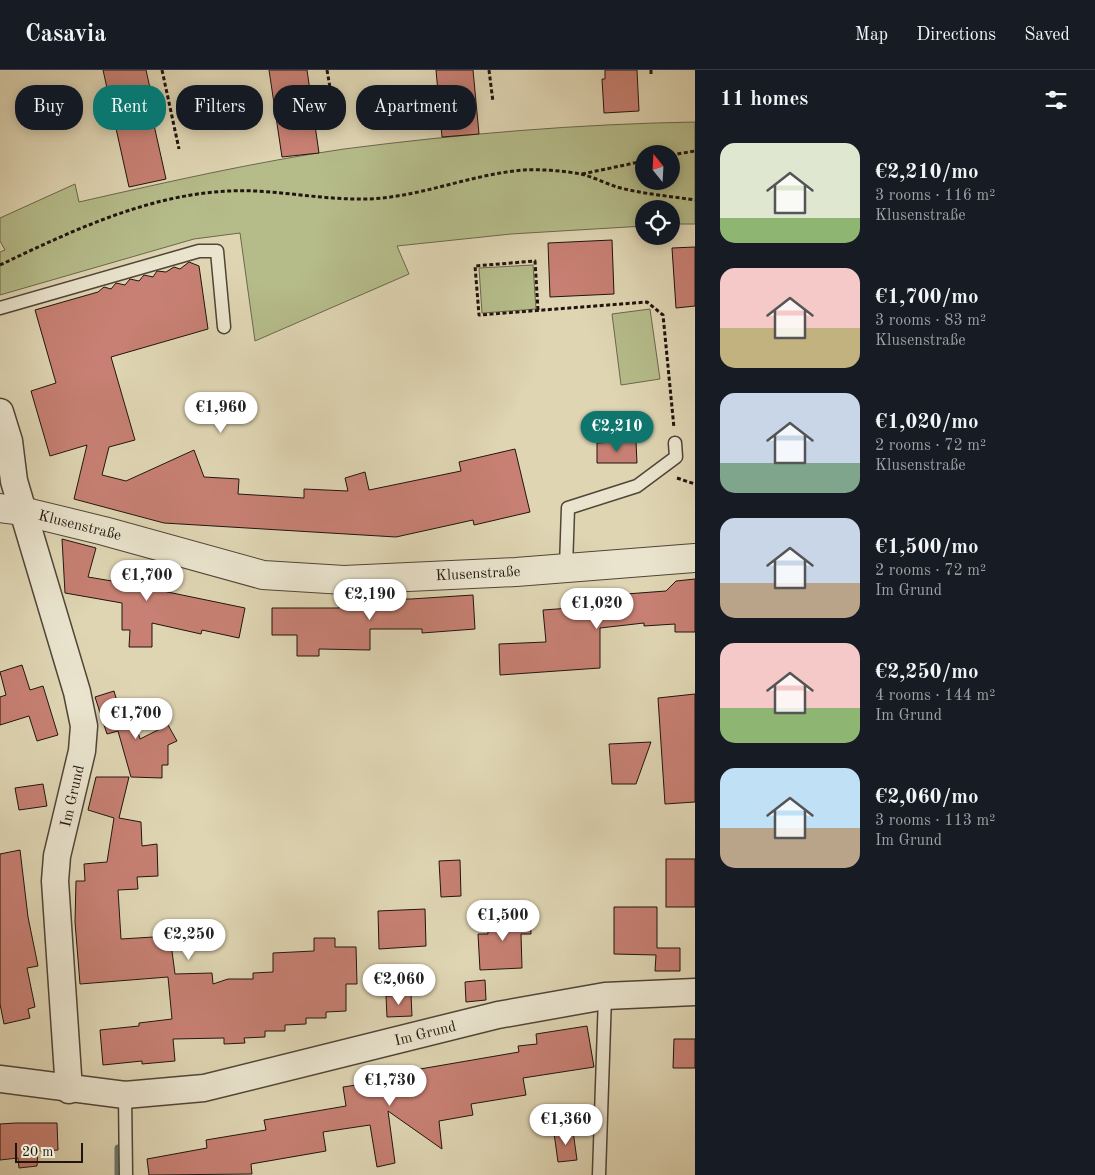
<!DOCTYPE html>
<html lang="en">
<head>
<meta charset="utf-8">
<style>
  body { margin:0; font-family:"Old Standard TT",serif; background:#242831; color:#f1f3f6; height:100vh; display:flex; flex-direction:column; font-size:19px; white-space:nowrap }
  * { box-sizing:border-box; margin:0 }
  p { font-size:16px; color:#9ea1a6 }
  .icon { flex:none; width:28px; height:28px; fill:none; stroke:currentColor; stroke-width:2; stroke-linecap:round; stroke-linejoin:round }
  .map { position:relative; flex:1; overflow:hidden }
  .side { display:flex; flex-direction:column; background:#171b24; width:400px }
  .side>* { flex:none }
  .top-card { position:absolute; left:15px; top:15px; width:475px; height:45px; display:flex; gap:10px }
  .needle { width:32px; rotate:342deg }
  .tools { position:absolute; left:635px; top:75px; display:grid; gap:10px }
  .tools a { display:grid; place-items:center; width:45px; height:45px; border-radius:50%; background:#171b24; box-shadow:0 2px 12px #0003; font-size:25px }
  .scale { position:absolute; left:15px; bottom:12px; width:68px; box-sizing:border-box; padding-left:5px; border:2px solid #20150e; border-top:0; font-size:14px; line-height:18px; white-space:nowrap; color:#20150e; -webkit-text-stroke:4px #eae4ce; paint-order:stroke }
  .price { position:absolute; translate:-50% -42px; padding:0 11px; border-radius:18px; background:#fff; color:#222; font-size:16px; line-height:32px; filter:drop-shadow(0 1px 2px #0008) }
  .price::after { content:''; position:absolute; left:50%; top:30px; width:15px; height:11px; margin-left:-8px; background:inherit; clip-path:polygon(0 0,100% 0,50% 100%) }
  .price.active { background:#0f766e; color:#fff }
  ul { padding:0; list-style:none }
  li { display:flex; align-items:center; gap:15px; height:125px; padding:0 25px }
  li span { display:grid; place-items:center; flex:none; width:140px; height:100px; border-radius:15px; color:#555 }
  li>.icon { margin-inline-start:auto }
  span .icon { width:60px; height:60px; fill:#fffc; stroke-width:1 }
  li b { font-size:21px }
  h2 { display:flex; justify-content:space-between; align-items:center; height:60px; padding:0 25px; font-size:21px }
  .tag { padding:0 18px; border-radius:20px; background:#171b24; box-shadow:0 2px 12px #0003; font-size:18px; line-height:45px }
  .tag.active { background:#0f766e; color:#fff }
  header { display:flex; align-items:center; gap:30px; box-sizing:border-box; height:70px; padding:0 25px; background:#171b24; border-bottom:1px solid #363941 }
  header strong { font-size:24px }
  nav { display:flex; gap:28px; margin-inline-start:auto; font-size:18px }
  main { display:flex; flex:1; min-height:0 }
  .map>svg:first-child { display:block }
  .green { fill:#b5bc8a; stroke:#6a684c; fill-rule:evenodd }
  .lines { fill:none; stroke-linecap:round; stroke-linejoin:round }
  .stream { stroke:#667770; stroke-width:7 }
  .building { fill:#c78073; stroke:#20150e }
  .service-casing { stroke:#504537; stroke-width:15 }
  .minor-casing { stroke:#504537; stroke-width:29 }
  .tertiary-casing { stroke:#504537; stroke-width:30 }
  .path { stroke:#20150e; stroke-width:3; stroke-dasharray:4 2.5; stroke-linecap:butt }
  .service { stroke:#eae4ce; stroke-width:12 }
  .minor { stroke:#eae4ce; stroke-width:26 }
  .tertiary { stroke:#eae4ce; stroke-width:28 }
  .labels { text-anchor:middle; stroke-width:4.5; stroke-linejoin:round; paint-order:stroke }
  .street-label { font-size:15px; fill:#20150e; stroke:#eae4ce }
</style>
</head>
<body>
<header>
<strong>Casavia</strong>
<nav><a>Map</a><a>Directions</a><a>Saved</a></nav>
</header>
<main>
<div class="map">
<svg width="695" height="1105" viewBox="0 0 695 1105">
  <rect width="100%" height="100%" fill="#dfd5b3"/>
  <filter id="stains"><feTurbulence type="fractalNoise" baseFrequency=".004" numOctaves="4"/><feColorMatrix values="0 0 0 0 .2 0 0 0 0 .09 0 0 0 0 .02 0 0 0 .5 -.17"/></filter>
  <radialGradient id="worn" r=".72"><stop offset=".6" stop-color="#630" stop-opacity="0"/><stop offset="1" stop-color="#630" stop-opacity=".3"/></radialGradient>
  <g class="green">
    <path d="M695 52V154H671V139H644V156L511 164 397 176 409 204 255 271 240 163 194 169 0 225V182L5 180 0 171V148L75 114 79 132C167 112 255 92 344 79 460 64 578 54 695 52ZM644 84H671V111H644Z"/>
    <path d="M533 195 536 239 482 243 479 198Z"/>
    <path d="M650 239 660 309 621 315 612 244Z"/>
  </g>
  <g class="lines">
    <path class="stream" d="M118 1105V1078"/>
  </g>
  <g class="building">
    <path d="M103 0H146L152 27 148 28 166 109 129 117Z"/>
    <path d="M269 0H307L319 83 282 87Z"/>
    <path d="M436 0H473L479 64 442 67Z"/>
    <path d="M605 0H637L639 41 604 43 602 9H605Z"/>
    <path d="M612 170 614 224 550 227 548 173Z"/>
    <path d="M695 177V236L676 238 672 178Z"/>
    <path d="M189 192 199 196 208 259 111 287 135 370 109 377 102 405 126 411 194 380 204 407 239 409 238 424 304 428V419L348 421 345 408 365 402 369 420 461 401 459 392 515 379 530 442 474 455 473 450 396 467 164 453 74 429 87 375 50 386 31 321 56 313 35 240 98 222 104 217 111 219 116 213 125 215 130 209 139 211 144 205 153 207 157 201 166 202 174 197 180 199Z"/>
    <path d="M615 372H636L637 393H597V373Z"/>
    <path d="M62 469 96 478 88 507 118 512 117 515 153 516V519L245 538 239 568 202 560 201 564 152 553V577H129L130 560H122V533L65 523Z"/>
    <path d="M695 509V562H675V554L644 556V553L600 558V598L500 605 499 574 546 572 543 540 626 534V524L666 521 676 511Z"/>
    <path d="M473 525 475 559 422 563V559H370V580L319 579V586H297V565H272V538H339V529H411Z"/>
    <path d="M22 595 30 620 43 616 58 665 37 671 29 646 0 655V627L6 625 0 602Z"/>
    <path d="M114 621 121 645 132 641 140 669 168 655 177 671 168 675V695H162V708L131 707 118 661 107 664 95 627Z"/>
    <path d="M695 624V732L665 734 658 628Z"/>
    <path d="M651 672 636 714H612L609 674Z"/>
    <path d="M96 707H129L119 748 141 752 142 776 157 774 158 806 137 807 138 819 118 820 121 869 170 866 175 904 212 903 213 914 228 909H253V903L273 902V883L314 881V868H335V877H356L357 914H346V941L326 942V948H306V954L285 955V961H265V967L244 968 245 973 224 974V968L173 969 175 991 142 994V991L103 995 100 960 139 956V953L172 949 168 907 80 914 75 852 76 811H85L84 794 107 792 114 748 88 740Z"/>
    <path d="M43 714 47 736 19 740 15 718Z"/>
    <path d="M20 780 28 847 38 896 27 898 35 937 28 939 30 948 4 954 0 934V784Z"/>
    <rect x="666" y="789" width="29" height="48"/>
    <path d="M460 790 461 826 441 827 439 791Z"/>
    <path d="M614 837H657V878H680V901H655L656 885 614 884Z"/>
    <path d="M425 839 426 876 379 879 378 841Z"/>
    <path d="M530 844 531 864H521L522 898 480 900 478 864H488L487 846Z"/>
    <path d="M485 910 486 930 466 932 465 912Z"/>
    <path d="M411 925 412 946 387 947 386 926Z"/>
    <path d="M587 956 594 997 523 1008 526 1025 471 1034 473 1045 439 1051 442 1079 388 1041 395 1093 377 1097 370 1055 323 1062 326 1081 251 1094 252 1104 149 1105 147 1089 207 1078 206 1070 266 1060 264 1050 346 1036 343 1017 363 1014 362 1009 519 982 518 976 537 974 536 964Z"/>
    <path d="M674 969H695V998H673Z"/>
    <path d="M16 1053H57L58 1080 38 1081 37 1096 19 1098 18 1088 0 1090V1054Z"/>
    <path d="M573 1061 577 1090 558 1092 554 1063Z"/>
  </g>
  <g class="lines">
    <defs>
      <g id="service">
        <path d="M0 238 199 181H217L224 257"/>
        <path d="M566 497 568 438 637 416 676 387 675 373"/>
        <path d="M125 1025 126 1105"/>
        <path d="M599 1105 605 926"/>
      </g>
      <g id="minor">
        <path d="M0 342 9 371 14 411 77 622 84 656 82 681 57 786 55 811 69 1020"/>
        <path d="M0 1009 125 1025 204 1018 498 945 605 926 695 922"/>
      </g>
      <path id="tertiary" d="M0 438 22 441 104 461 263 505 344 510 516 502 695 488"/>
    </defs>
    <use href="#service" class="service-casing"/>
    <use href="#minor" class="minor-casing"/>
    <use href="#tertiary" class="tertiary-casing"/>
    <g class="path">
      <path d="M162 0 179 79"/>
      <path d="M327 0 336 53"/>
      <path d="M489 0 493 32"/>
      <path d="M651 0V6"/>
      <path d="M671 85 695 81"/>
      <path d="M582 104 644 91"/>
      <path d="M0 195C80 157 164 117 255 121 293 123 330 130 368 129 421 127 472 104 524 100 542 99 564 101 581 104 593 107 605 113 617 117 642 124 669 126 695 130"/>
      <path d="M538 240 535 191 475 196 479 245 647 232 663 245 674 358"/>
      <path d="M677 408 695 414"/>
    </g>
    <use href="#service" class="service"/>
    <use href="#minor" class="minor"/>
    <use href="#tertiary" class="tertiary"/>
  </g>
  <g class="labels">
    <g class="street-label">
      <text transform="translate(80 455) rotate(14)" y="5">Klusenstraße</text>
      <text transform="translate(478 503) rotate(-3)" y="5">Klusenstraße</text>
      <text transform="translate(72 726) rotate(-77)" y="5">Im Grund</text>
      <text transform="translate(425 963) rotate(-14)" y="5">Im Grund</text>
    </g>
  </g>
  <rect width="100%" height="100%" filter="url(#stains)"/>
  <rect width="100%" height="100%" fill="url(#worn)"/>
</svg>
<div class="tools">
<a><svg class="needle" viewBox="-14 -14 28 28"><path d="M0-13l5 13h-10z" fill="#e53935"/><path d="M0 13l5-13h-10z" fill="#9ea1a6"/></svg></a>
<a><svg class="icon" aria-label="locate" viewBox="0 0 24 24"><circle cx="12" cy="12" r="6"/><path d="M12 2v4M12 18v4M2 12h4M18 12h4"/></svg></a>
</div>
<div class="scale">20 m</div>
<b class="price" style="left:221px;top:364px">€1,960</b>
<b class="price active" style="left:617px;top:383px">€2,210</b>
<b class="price" style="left:147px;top:532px">€1,700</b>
<b class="price" style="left:370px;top:551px">€2,190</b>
<b class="price" style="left:597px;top:560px">€1,020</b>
<b class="price" style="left:136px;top:670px">€1,700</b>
<b class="price" style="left:503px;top:872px">€1,500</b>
<b class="price" style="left:189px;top:891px">€2,250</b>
<b class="price" style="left:399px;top:936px">€2,060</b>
<b class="price" style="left:390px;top:1037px">€1,730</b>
<b class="price" style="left:566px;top:1076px">€1,360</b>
<div class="top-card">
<a class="tag">Buy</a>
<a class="tag active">Rent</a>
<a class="tag">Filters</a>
<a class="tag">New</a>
<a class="tag">Apartment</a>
</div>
</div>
<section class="side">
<h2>11 homes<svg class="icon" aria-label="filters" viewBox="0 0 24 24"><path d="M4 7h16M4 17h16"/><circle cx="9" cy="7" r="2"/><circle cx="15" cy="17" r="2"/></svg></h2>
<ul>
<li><span style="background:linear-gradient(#dfe7d0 75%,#8fb573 0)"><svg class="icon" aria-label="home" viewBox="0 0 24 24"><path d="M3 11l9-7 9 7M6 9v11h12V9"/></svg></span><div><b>€2,210/mo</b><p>3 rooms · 116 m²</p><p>Klusenstraße</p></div></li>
<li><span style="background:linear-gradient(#f6c9c9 60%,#c2b280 0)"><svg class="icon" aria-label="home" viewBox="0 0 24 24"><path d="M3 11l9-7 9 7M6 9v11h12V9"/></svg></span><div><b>€1,700/mo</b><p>3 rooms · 83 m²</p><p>Klusenstraße</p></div></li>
<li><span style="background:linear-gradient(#c9d6e8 70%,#7fa58c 0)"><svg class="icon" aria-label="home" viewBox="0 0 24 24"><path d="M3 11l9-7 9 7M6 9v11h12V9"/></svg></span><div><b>€1,020/mo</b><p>2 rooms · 72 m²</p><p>Klusenstraße</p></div></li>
<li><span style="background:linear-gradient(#c9d6e8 65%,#b9a48a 0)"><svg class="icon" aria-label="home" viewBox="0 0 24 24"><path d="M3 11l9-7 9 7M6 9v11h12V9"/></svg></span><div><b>€1,500/mo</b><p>2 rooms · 72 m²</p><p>Im Grund</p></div></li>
<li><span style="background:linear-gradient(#f6c9c9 65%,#8fb573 0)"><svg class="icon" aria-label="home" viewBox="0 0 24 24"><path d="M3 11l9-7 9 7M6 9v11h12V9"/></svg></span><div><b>€2,250/mo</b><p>4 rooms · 144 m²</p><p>Im Grund</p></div></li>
<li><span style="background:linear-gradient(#bfe0f5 60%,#b9a48a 0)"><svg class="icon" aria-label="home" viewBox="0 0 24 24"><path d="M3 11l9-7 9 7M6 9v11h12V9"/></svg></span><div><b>€2,060/mo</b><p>3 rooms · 113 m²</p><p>Im Grund</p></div></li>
</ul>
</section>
</main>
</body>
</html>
